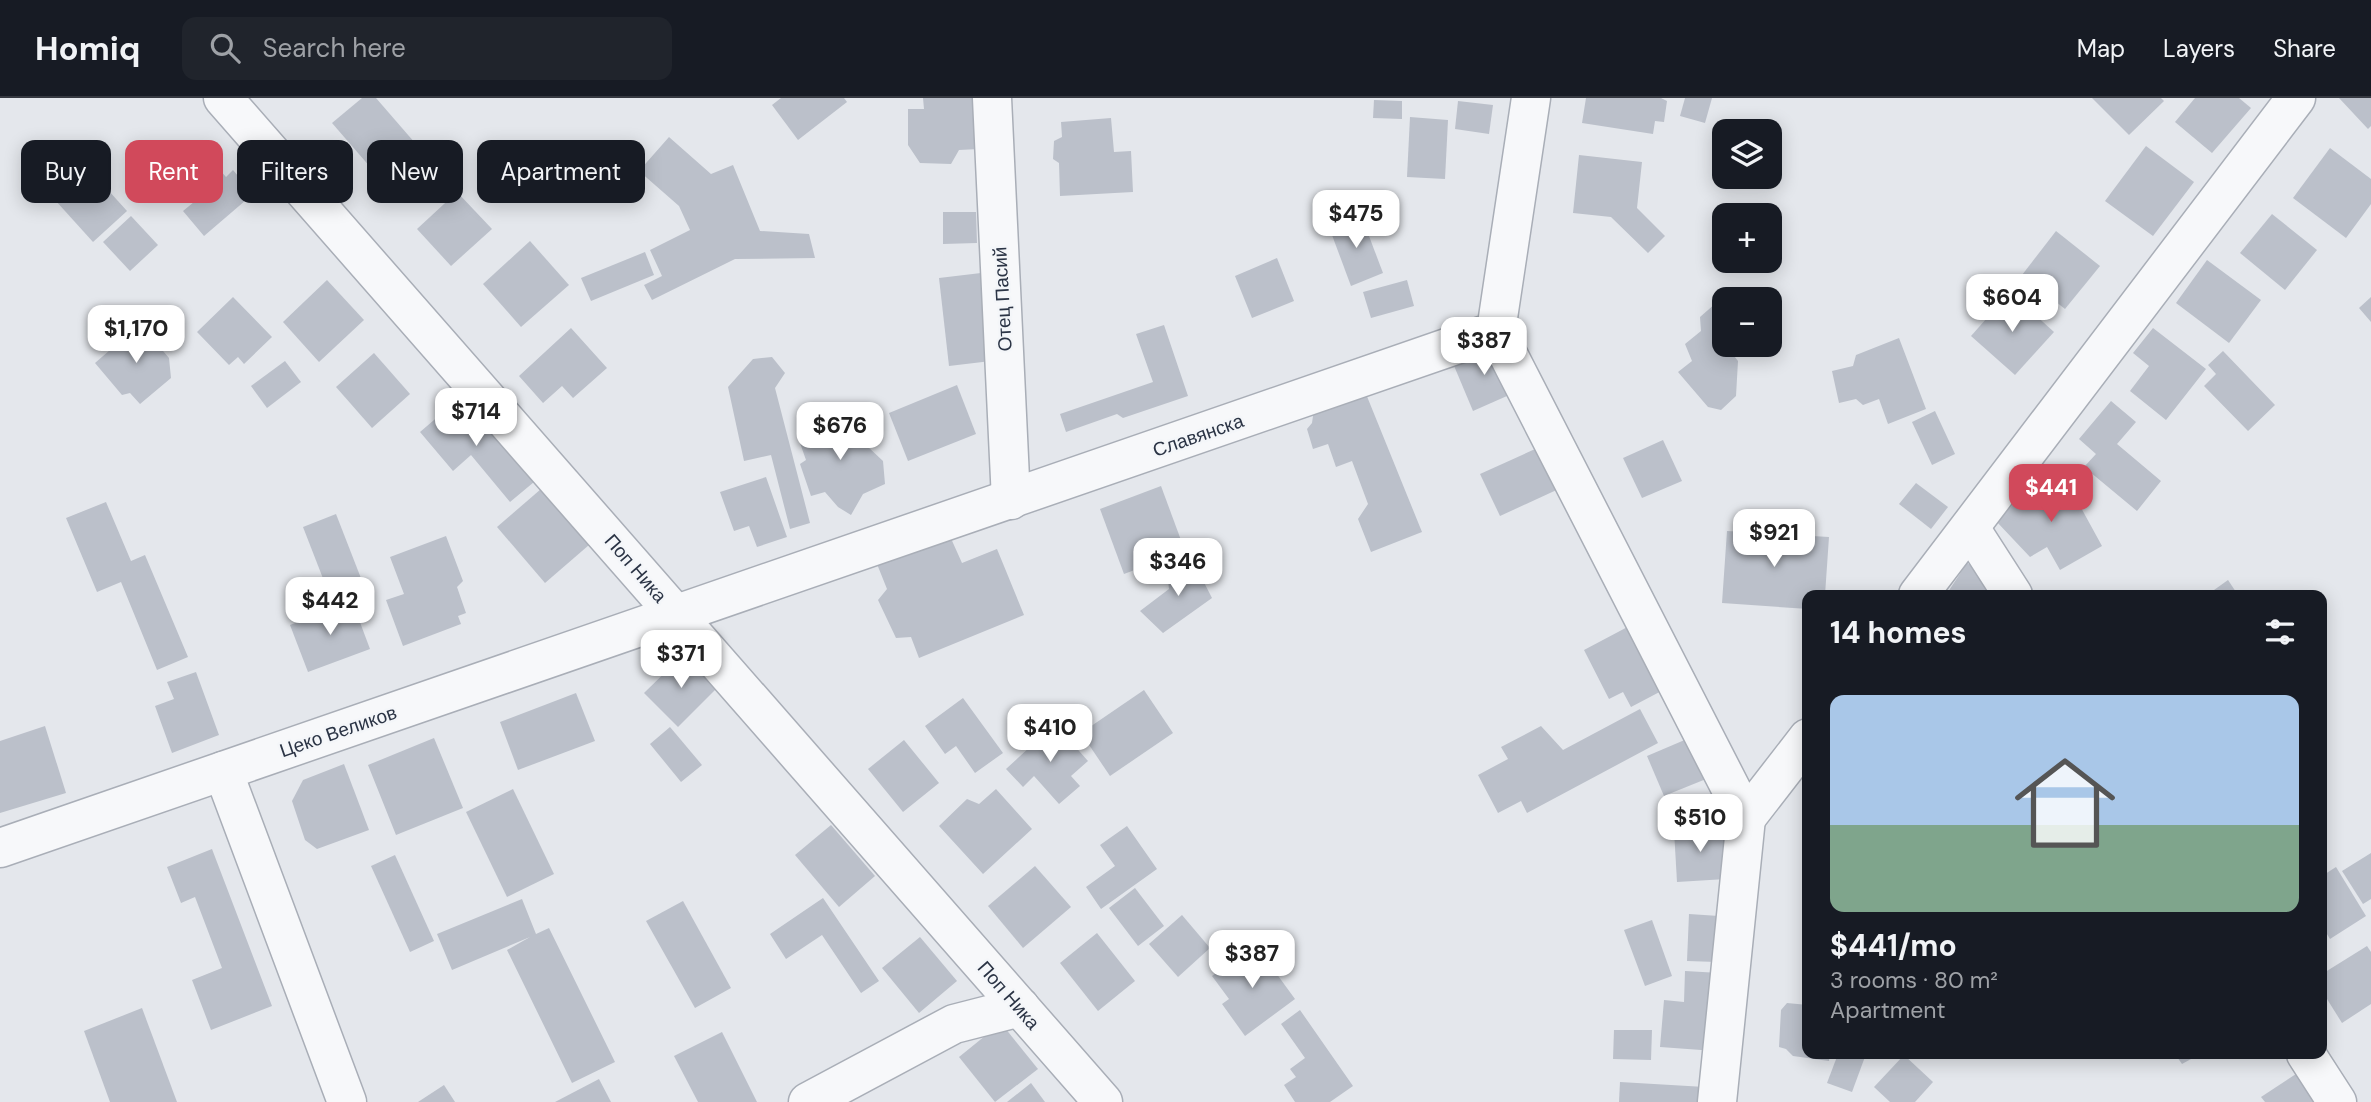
<!DOCTYPE html>
<html lang="en">
<head>
<meta charset="utf-8">
<style>
  body { margin:0; font-family:"DM Sans",sans-serif; background:#20242c; color:#f1f3f6; height:100vh; display:flex; flex-direction:column; font-size:26px; white-space:nowrap }
  * { box-sizing:border-box; margin:0 }
  p { font-size:23px; color:#9ea1a6 }
  .icon { flex:none; width:38px; height:38px; fill:none; stroke:currentColor; stroke-width:2; stroke-linecap:round; stroke-linejoin:round }
  .map { position:relative; flex:1; overflow:hidden }
  .panel { position:absolute; left:1802px; top:492px; width:525px; height:469px; display:flex; flex-direction:column; background:#171b24; border-radius:14px; box-shadow:0 4px 18px #0003 }
  .panel>* { flex:none }
  .hud { position:absolute; left:21px; top:42px; width:665px; height:63px; display:flex; gap:14px }
  .fabs { position:absolute; left:1712px; top:21px; display:grid; gap:14px }
  .fabs a { display:grid; place-items:center; width:70px; height:70px; border-radius:14px; background:#171b24; box-shadow:0 4px 18px #0003; font-size:35px }
  .price { position:absolute; translate:-50% -60px; padding:0 16px; border-radius:14px; background:#fff; color:#222; font-size:23px; line-height:46px; filter:drop-shadow(0 2px 4px #0008) }
  .price::after { content:''; position:absolute; left:50%; top:42px; width:21px; height:16px; margin-left:-10px; background:inherit; clip-path:polygon(0 0,100% 0,50% 100%) }
  .price.on { background:#d1495b; color:#fff }
  ul { padding:0; list-style:none }
  li { display:grid; align-content:center; gap:14px; height:371px; padding:0 28px }
  li+li { border-top:2px solid #363941 }
  li span { display:grid; place-items:center; height:217px; border-radius:14px; color:#555 }
  li>.icon { margin-inline-start:auto }
  span .icon { width:126px; height:126px; fill:#fffc; stroke-width:1 }
  li b { font-size:30px }
  h2 { display:flex; justify-content:space-between; align-items:center; height:84px; padding:0 28px; font-size:30px }
  .tag { padding:0 24px; border-radius:14px; background:#171b24; box-shadow:0 4px 18px #0003; font-size:24px; line-height:63px }
  .tag.on { background:#d1495b; color:#fff }
  header { display:flex; align-items:center; gap:42px; box-sizing:border-box; height:98px; padding:0 35px; background:#171b24; border-bottom:2px solid #363941 }
  header strong { font-size:33px }
  nav { display:flex; gap:38px; margin-inline-start:auto; font-size:24px }
  .search { width:490px; height:63px; background:#20242c; display:flex; align-items:center; gap:18px; box-sizing:border-box; padding:0 24px; border-radius:14px; color:#9ea1a6; font-size:26px }
  .map>svg:first-child { display:block }
  .building { fill:#bbc0ca }
  .lines { fill:none; stroke-linecap:round; stroke-linejoin:round }
  .minor-casing { stroke:#a9aeb7; stroke-width:41 }
  .minor { stroke:#f7f8fa; stroke-width:38 }
  .labels { text-anchor:middle; stroke-width:5; stroke-linejoin:round; paint-order:stroke }
  .street-label { font-size:19px; fill:#2b3445; stroke:#f4f6f9 }
</style>
</head>
<body>
<header>
<strong>Homiq</strong>
<div class="search"><svg class="icon" aria-label="search" viewBox="0 0 24 24"><circle cx="10" cy="10" r="6"/><path d="M15 15l6 6"/></svg>Search here</div>
<nav><a>Map</a><a>Layers</a><a>Share</a></nav>
</header>
<div class="map">
<svg width="2371" height="1004" viewBox="0 0 2371 1004">
  <rect width="100%" height="100%" fill="#e4e7ec"/>
  <g class="building">
    <path d="M362 0H376L428 60 391 93 332 25Z"/>
    <path d="M781 0H844L847 4 798 42 772 7Z"/>
    <path d="M923 0H978L979 51 959 52 951 66 920 65 908 47V11H924Z"/>
    <path d="M1586 0H1661L1667 3 1664 24 1655 23 1653 36 1582 25Z"/>
    <path d="M1685 0H1712L1705 25 1680 18Z"/>
    <path d="M2092 0H2161L2164 3 2129 37Z"/>
    <path d="M2195 0H2239L2251 10 2212 55 2175 24Z"/>
    <path d="M2339 0H2371V28L2368 31Z"/>
    <path d="M1374 2 1402 3V21L1373 20Z"/>
    <path d="M1458 3 1493 7 1489 36 1455 31Z"/>
    <path d="M1410 19 1448 22 1445 81 1407 79Z"/>
    <path d="M1111 20 1114 54 1131 53 1133 94 1060 98 1059 65 1053 61 1054 43 1062 39 1061 24Z"/>
    <path d="M669 39 711 76 733 67 760 133 809 136 815 160 735 161 652 202 644 187 662 178 650 152 690 132 679 108 639 73Z"/>
    <path d="M2146 48 2194 84 2153 138 2105 103Z"/>
    <path d="M2330 50 2371 81V106L2346 140 2293 100Z"/>
    <path d="M1579 57 1642 64 1637 110 1665 138 1648 155 1611 119 1573 115Z"/>
    <path d="M80 61 127 113 93 144 46 92Z"/>
    <path d="M211 62 226 79 233 72 253 96 204 138 183 113 194 104 180 89Z"/>
    <path d="M457 94 492 131 451 168 417 131Z"/>
    <path d="M943 114H976L977 145 943 146Z"/>
    <path d="M2272 116 2317 152 2285 192 2240 155Z"/>
    <path d="M1361 117 1383 175 1351 188 1329 129Z"/>
    <path d="M131 118 158 147 130 173 103 144Z"/>
    <path d="M2056 133 2100 168 2065 211 2022 177Z"/>
    <path d="M530 143 569 187 521 229 483 186Z"/>
    <path d="M645 154 654 177 591 203 581 180Z"/>
    <path d="M1277 160 1294 203 1252 220 1235 178Z"/>
    <path d="M2207 162 2261 202 2229 245 2176 205Z"/>
    <path d="M981 175 991 263 949 268 939 180Z"/>
    <path d="M327 182 364 222 319 264 283 224Z"/>
    <path d="M1407 182 1414 208 1371 220 1363 194Z"/>
    <path d="M2010 194 2054 234 2015 277 1971 238Z"/>
    <path d="M233 199 272 239 244 266 238 259 229 267 197 234Z"/>
    <path d="M2371 199V224L2359 210Z"/>
    <path d="M1716 205 1724 214V238L1721 241 1738 263 1736 298 1721 312 1708 309 1678 274 1692 263 1685 246 1701 233 1700 219Z"/>
    <path d="M140 226 169 260 171 280 140 306 130 295 122 297 95 265Z"/>
    <path d="M1164 227 1188 298 1123 320 1117 316 1066 334 1060 316 1153 284 1136 236Z"/>
    <path d="M571 230 607 270 573 300 562 288 543 305 519 278Z"/>
    <path d="M2153 230 2206 271 2166 322 2130 293 2149 268 2133 255Z"/>
    <path d="M1899 240 1926 311 1888 326 1879 301 1863 307 1856 301 1839 305 1832 273 1853 268 1856 257Z"/>
    <path d="M1494 244 1516 294 1473 313 1452 263Z"/>
    <path d="M2223 253 2275 307 2248 333 2204 288 2216 276 2208 267Z"/>
    <path d="M374 255 410 296 372 330 336 289Z"/>
    <path d="M772 259 785 275 775 290 810 425 790 431 771 357 744 363 728 289 753 261Z"/>
    <path d="M285 263 301 284 267 310 251 288Z"/>
    <path d="M957 287 976 336 908 363 889 315Z"/>
    <path d="M1364 291 1422 434 1371 454 1358 421 1368 406 1352 363 1336 369 1328 346 1313 351 1307 331 1312 325 1314 311Z"/>
    <path d="M462 298 534 384 510 404 471 357 453 373 420 334Z"/>
    <path d="M2111 303 2136 324 2117 346 2161 383 2137 413 2084 369 2096 356 2079 341Z"/>
    <path d="M819 310 868 338 867 348 883 363 885 386 863 396 851 417 838 409 825 394 811 398 800 366 806 362 800 345Z"/>
    <path d="M1935 313 1955 356 1932 367 1912 324Z"/>
    <path d="M1663 342 1682 383 1642 400 1623 360Z"/>
    <path d="M1544 347 1563 389 1500 418 1480 376Z"/>
    <path d="M2043 378 2058 392 2068 386 2102 448 2060 472 2047 449 2030 459 1996 423Z"/>
    <path d="M766 379 787 439 757 449 749 428 734 433 720 394Z"/>
    <path d="M1916 385 1948 409 1931 431 1899 406Z"/>
    <path d="M1161 388 1185 453 1124 476 1100 411Z"/>
    <path d="M541 391 589 447 545 485 497 429Z"/>
    <path d="M106 404 131 463 145 457 188 559 157 572 121 484 97 494 66 420Z"/>
    <path d="M336 416 364 488 331 501 303 429Z"/>
    <path d="M1727 433 1829 439 1825 497H1808V511L1722 505Z"/>
    <path d="M949 436 962 465 997 451 1024 517 919 560 911 539 896 540 878 502 887 491 877 466Z"/>
    <path d="M446 438 463 483 457 489 466 515 458 518 461 526 403 548 386 502 404 496 390 459Z"/>
    <path d="M1193 463 1212 500 1163 535 1140 513 1169 491 1167 474Z"/>
    <path d="M1967 465 2000 487 2005 497H1946Z"/>
    <path d="M2228 482 2238 497H2207Z"/>
    <path d="M352 503 370 551 308 574 290 527Z"/>
    <path d="M1635 525 1669 589 1631 609 1623 594 1609 601 1584 552Z"/>
    <path d="M685 555 718 589 678 629 644 595Z"/>
    <path d="M196 574 219 637 172 655 155 608 174 601 167 584Z"/>
    <path d="M1144 592 1173 635 1110 678 1081 635Z"/>
    <path d="M576 595 595 643 518 672 500 624Z"/>
    <path d="M963 600 1003 655 975 675 956 648 945 656 925 628Z"/>
    <path d="M1640 611 1658 645 1527 715 1521 703 1498 715 1478 677 1508 661 1501 649 1541 628 1563 652Z"/>
    <path d="M1055 626 1088 663 1071 678 1080 688 1059 706 1034 678 1023 689 1006 671Z"/>
    <path d="M45 628 66 695 0 715V643Z"/>
    <path d="M670 629 702 667 681 684 650 646Z"/>
    <path d="M1694 638 1711 679 1664 698 1647 658Z"/>
    <path d="M434 640 463 710 396 737 368 667Z"/>
    <path d="M904 642 939 685 903 714 868 671Z"/>
    <path d="M344 666 369 732 317 751 305 742 292 703 303 682Z"/>
    <path d="M513 691 554 776 507 799 466 714Z"/>
    <path d="M996 691 1032 731 983 776 939 728 967 701 979 706Z"/>
    <path d="M831 727 875 778 839 809 795 757Z"/>
    <path d="M1127 728 1157 771 1101 811 1086 789 1115 768 1100 747Z"/>
    <path d="M1723 729 1726 781 1677 784 1674 732Z"/>
    <path d="M212 751 272 908 211 932 192 882 222 870 195 799 181 805 167 769Z"/>
    <path d="M2371 755V801L2363 806 2342 773Z"/>
    <path d="M395 757 434 843 410 854 371 768Z"/>
    <path d="M1035 768 1071 809 1023 850 988 808Z"/>
    <path d="M2336 769 2366 818 2330 841 2322 828V778Z"/>
    <path d="M1135 790 1164 828 1138 848 1109 810Z"/>
    <path d="M823 800 879 883 861 895 822 837 786 861 770 836Z"/>
    <path d="M522 801 536 836 549 830 615 964 572 985 507 852 530 839 452 872 437 836Z"/>
    <path d="M683 803 731 890 695 910 646 823Z"/>
    <path d="M1689 816 1719 818 1717 864 1687 863Z"/>
    <path d="M1182 817 1210 850 1178 879 1149 846Z"/>
    <path d="M1652 822 1672 878 1645 888 1624 832Z"/>
    <path d="M1097 835 1135 883 1098 913 1060 865Z"/>
    <path d="M920 839 957 883 919 915 882 870Z"/>
    <path d="M1255 846 1295 901 1245 938 1222 906 1229 901 1212 878Z"/>
    <path d="M2367 848 2371 854V906L2342 925 2322 893V876Z"/>
    <path d="M1685 873 1720 875 1715 953 1660 949 1664 902 1684 904Z"/>
    <path d="M1787 905 1808 907V956H1830L1829 963 1793 958 1786 951 1779 949 1781 912Z"/>
    <path d="M142 910 177 1004H110L84 933Z"/>
    <path d="M1300 912 1353 988 1330 1004H1295L1284 987 1296 979 1290 971 1305 960 1281 926Z"/>
    <path d="M1001 925 1038 971 995 1004 959 959Z"/>
    <path d="M1614 932H1652L1651 962 1613 961Z"/>
    <path d="M722 934 757 1004H698L674 958Z"/>
    <path d="M1838 956H1866L1852 994 1827 985Z"/>
    <path d="M2175 956H2200L2182 966Z"/>
    <path d="M1904 957 1933 984 1915 1004H1890L1874 989Z"/>
    <path d="M2299 974 2319 1004H2265L2261 999Z"/>
    <path d="M599 981 611 1004H555Z"/>
    <path d="M1620 984 1705 989 1704 1004H1619Z"/>
    <path d="M1031 985 1045 1004H1007Z"/>
    <path d="M444 987 455 1004H418Z"/>
  </g>
  <g class="lines">
    <defs>
      <g id="minor">
        <path d="M223 0 1103 1004"/>
        <path d="M992 0 1011 402"/>
        <path d="M1496 233 1746 720 1717 1004"/>
        <path d="M1970 430 2013 497"/>
        <path d="M1918 497 2296 0"/>
        <path d="M223 673 347 1004"/>
        <path d="M1746 720 1808 640"/>
        <path d="M0 750 1496 233 1531 0"/>
        <path d="M2306 956 2337 1004"/>
        <path d="M808 1004 954 926 1020 909"/>
      </g>
    </defs>
    <use href="#minor" class="minor-casing"/>
    <use href="#minor" class="minor"/>
  </g>
  <g class="labels">
    <g class="street-label">
      <text transform="translate(1002 201) rotate(-93)" y="7">Отец Пасий</text>
      <text transform="translate(1198 337) rotate(-19)" y="7">Славянска</text>
      <text transform="translate(636 470) rotate(49)" y="7">Поп Ника</text>
      <text transform="translate(338 633) rotate(-19)" y="7">Цеко Великов</text>
      <text transform="translate(1009 897) rotate(49)" y="7">Поп Ника</text>
    </g>
  </g>
</svg>
<div class="fabs">
<a><svg class="icon" aria-label="layers" viewBox="0 0 24 24"><path d="M12 4l9 5-9 5-9-5zM3 14l9 5 9-5"/></svg></a>
<a>+</a>
<a>−</a>
</div>
<b class="price" style="left:1356px;top:152px">$475</b>
<b class="price" style="left:2012px;top:236px">$604</b>
<b class="price" style="left:136px;top:267px">$1,170</b>
<b class="price" style="left:1484px;top:279px">$387</b>
<b class="price" style="left:476px;top:350px">$714</b>
<b class="price" style="left:840px;top:364px">$676</b>
<b class="price on" style="left:2051px;top:426px">$441</b>
<b class="price" style="left:1774px;top:471px">$921</b>
<b class="price" style="left:1178px;top:500px">$346</b>
<b class="price" style="left:330px;top:539px">$442</b>
<b class="price" style="left:681px;top:592px">$371</b>
<b class="price" style="left:1050px;top:666px">$410</b>
<b class="price" style="left:1700px;top:756px">$510</b>
<b class="price" style="left:1252px;top:892px">$387</b>
<div class="hud">
<a class="tag">Buy</a>
<a class="tag on">Rent</a>
<a class="tag">Filters</a>
<a class="tag">New</a>
<a class="tag">Apartment</a>
</div>
<section class="panel">
<h2>14 homes<svg class="icon" aria-label="filters" viewBox="0 0 24 24"><path d="M4 7h16M4 17h16"/><circle cx="9" cy="7" r="2"/><circle cx="15" cy="17" r="2"/></svg></h2>
<ul>
<li><span style="background:linear-gradient(#a9c7e8 60%,#7fa58c 0)"><svg class="icon" aria-label="home" viewBox="0 0 24 24"><path d="M3 11l9-7 9 7M6 9v11h12V9"/></svg></span><div><b>$441/mo</b><p>3 rooms · 80 m²</p><p>Apartment</p></div></li>
</ul>
</section>
</div>
</body>
</html>
